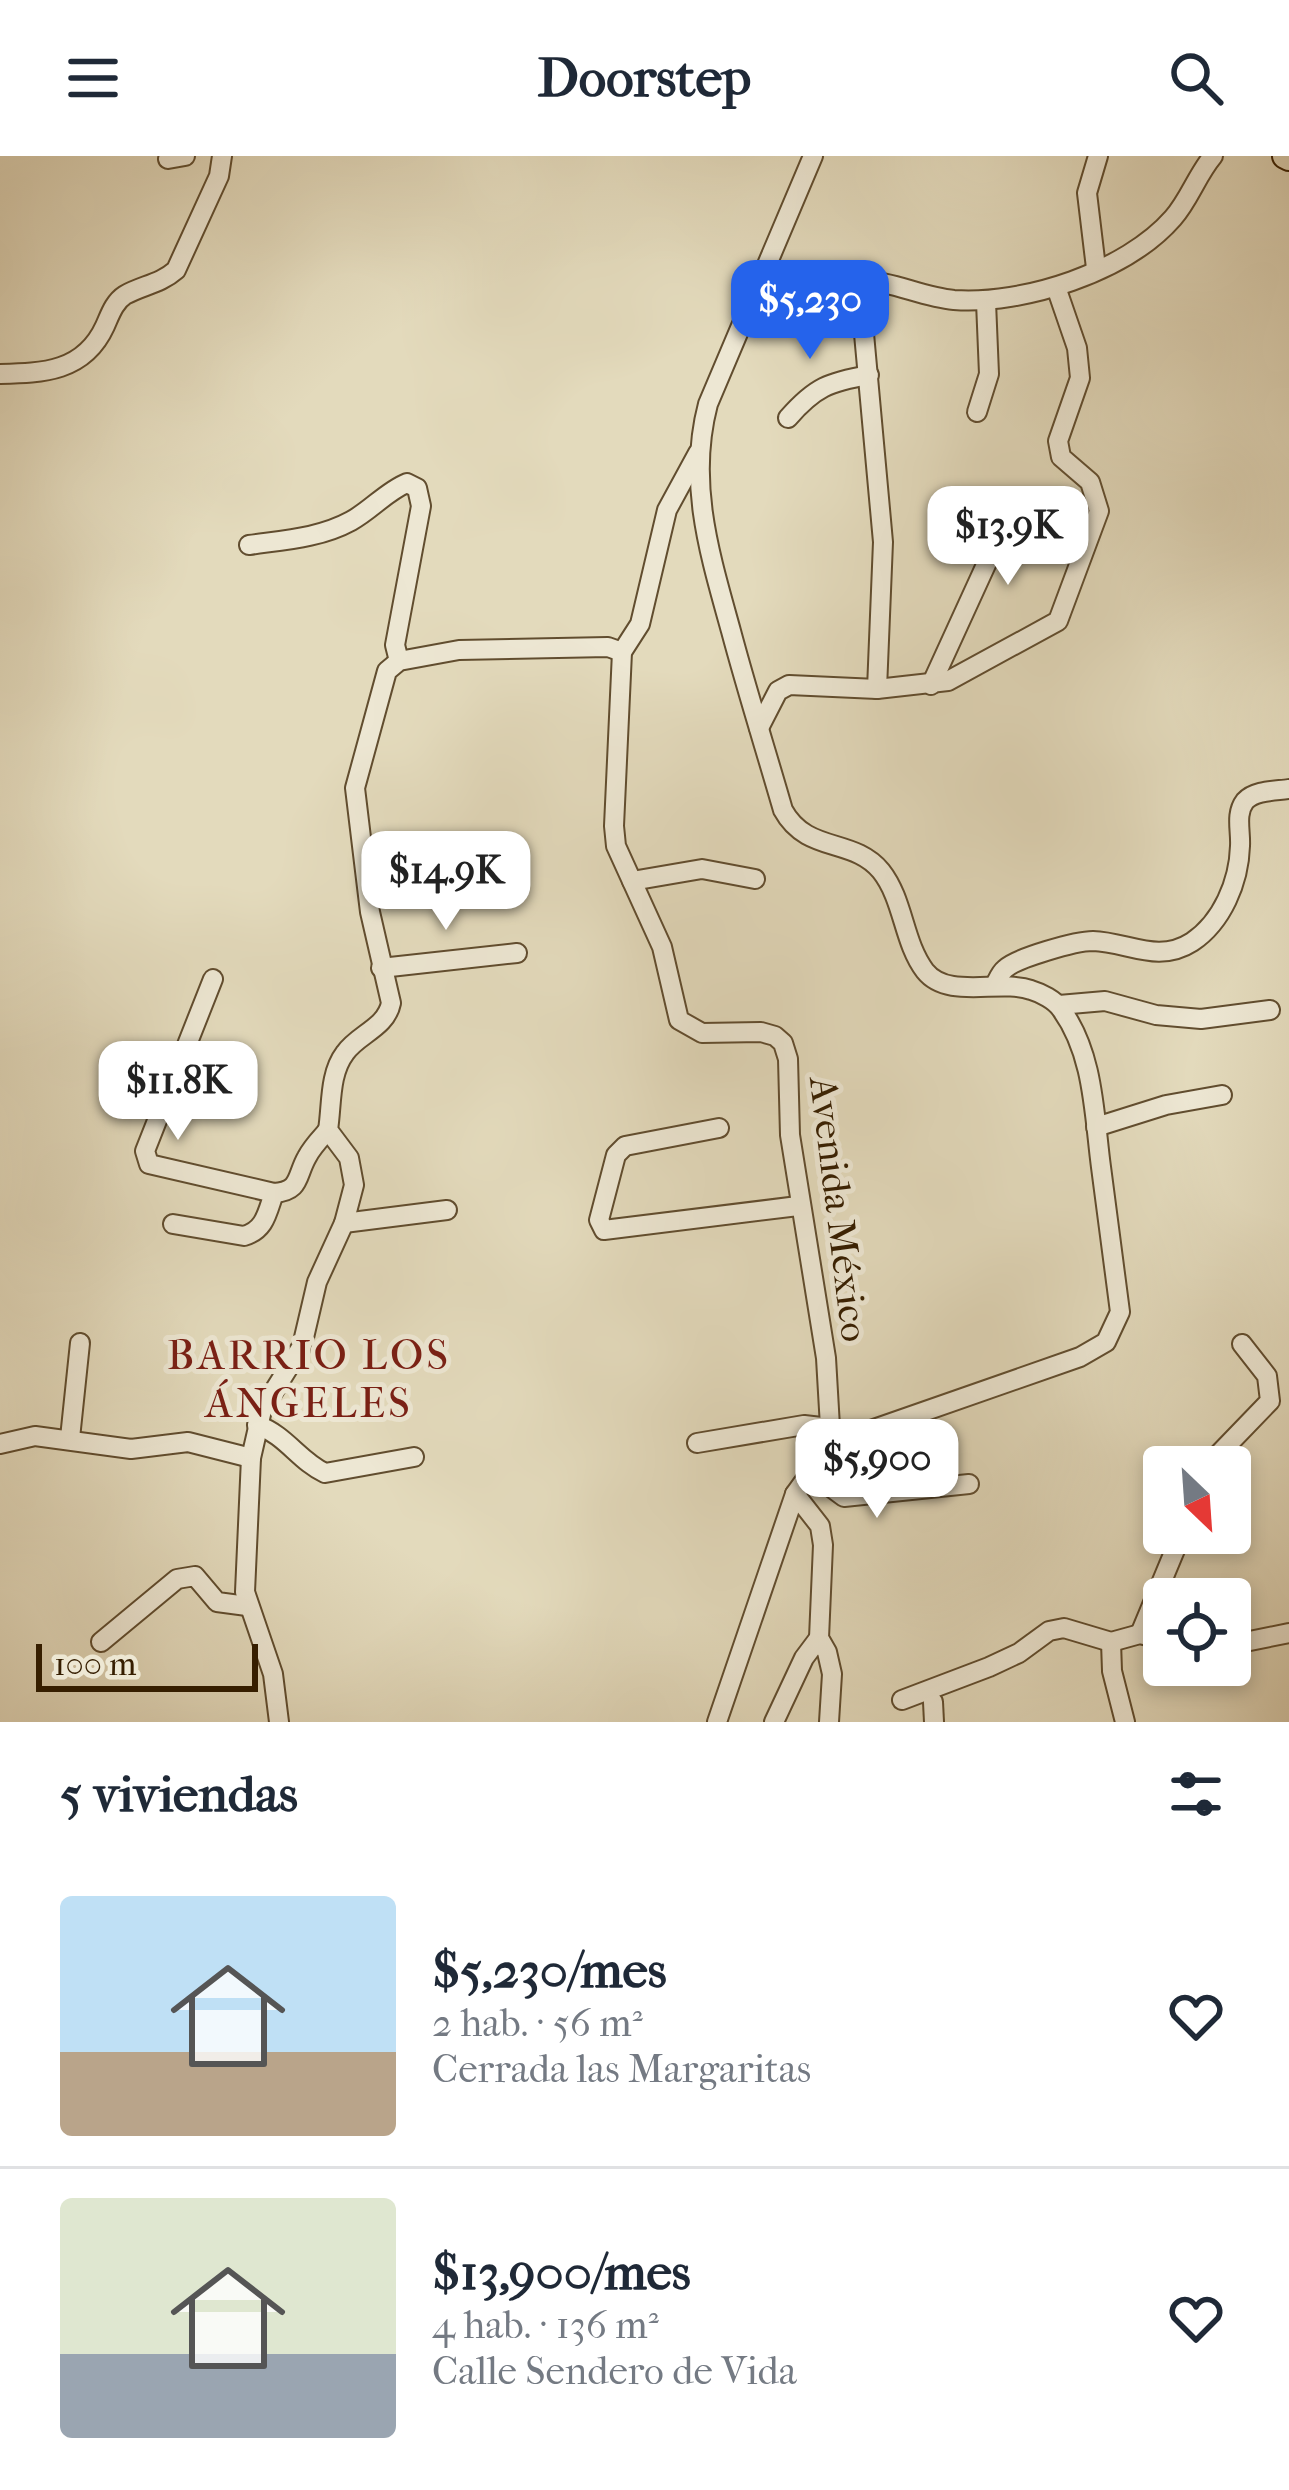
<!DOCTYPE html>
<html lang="es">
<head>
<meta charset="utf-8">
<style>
  body { margin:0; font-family:"IM FELL French Canon",serif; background:#f2f2f3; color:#1f2937; height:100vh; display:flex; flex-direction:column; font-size:45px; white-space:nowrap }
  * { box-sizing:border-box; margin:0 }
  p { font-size:39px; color:#747a83 }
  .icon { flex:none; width:66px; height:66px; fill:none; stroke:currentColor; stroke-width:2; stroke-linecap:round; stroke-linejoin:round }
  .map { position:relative; height:1566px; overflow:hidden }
  .sheet { display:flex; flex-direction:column; background:#fff; flex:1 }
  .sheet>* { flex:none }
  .needle { width:78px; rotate:155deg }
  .tools { position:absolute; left:1143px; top:1290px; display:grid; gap:24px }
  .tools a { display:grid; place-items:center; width:108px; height:108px; border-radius:12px; background:#fff; box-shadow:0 6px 18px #0003; font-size:60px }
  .scale { position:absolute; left:36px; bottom:30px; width:222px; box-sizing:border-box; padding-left:12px; border:6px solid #361e00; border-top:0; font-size:33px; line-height:42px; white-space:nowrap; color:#361e00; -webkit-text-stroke:9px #ede7d3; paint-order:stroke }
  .price { position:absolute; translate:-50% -102px; padding:0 27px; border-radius:24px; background:#fff; color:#222; font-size:39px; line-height:78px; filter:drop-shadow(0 3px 6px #0008) }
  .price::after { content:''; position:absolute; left:50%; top:72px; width:36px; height:27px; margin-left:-18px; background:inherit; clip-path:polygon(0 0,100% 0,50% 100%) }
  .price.active { background:#2563eb; color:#fff }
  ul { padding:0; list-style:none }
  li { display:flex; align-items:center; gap:36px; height:300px; padding:0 60px }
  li+li { border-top:3px solid #e0e1e3 }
  li span { display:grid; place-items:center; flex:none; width:336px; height:240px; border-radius:12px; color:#555 }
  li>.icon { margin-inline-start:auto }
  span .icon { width:144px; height:144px; fill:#fffc; stroke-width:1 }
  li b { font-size:51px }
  h2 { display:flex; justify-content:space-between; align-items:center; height:144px; padding:0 60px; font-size:51px }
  header { display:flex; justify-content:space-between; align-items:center; height:156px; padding:0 60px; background:#fff; font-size:54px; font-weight:800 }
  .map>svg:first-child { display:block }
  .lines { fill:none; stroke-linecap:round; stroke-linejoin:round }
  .minor-casing { stroke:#614d2f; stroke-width:22 }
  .major-casing { stroke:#361e00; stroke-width:28 }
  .minor { stroke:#ede7d3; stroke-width:18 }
  .major { stroke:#e3dabc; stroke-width:24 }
  .labels { text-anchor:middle; stroke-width:10; stroke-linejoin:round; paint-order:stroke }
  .street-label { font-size:39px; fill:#361e00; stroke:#ede7d3 }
  .neighbourhood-label { font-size:42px; letter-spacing:3px; fill:#7a1f14; stroke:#ede7d3 }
</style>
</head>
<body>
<header><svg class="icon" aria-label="menu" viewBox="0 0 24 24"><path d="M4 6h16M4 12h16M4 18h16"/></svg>Doorstep<svg class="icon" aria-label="search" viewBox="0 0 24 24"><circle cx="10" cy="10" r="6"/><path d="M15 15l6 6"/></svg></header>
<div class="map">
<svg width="1289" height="1566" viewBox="0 0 1289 1566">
  <rect width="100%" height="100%" fill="#e3dabc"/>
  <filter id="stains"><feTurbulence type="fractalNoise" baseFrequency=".00167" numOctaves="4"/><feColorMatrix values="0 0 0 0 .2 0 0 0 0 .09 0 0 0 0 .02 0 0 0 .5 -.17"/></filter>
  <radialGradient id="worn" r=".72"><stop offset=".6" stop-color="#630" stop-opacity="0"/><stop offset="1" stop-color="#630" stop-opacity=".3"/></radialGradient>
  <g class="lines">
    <defs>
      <g id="minor">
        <path d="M168 3 185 0"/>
        <path d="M1096 112 1087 37 1098 0"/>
        <path d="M859 123 883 386 877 533"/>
        <path d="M754 137C772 137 792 139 810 137 827 134 846 123 863 124 894 126 923 141 954 144 1023 149 1126 116 1173 62 1189 44 1197 19 1213 0"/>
        <path d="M0 218C43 217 84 216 105 170 110 159 114 146 125 139 143 129 160 128 176 114L219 20 222 0"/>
        <path d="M977 256 989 218 986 146"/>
        <path d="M788 262C815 231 829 226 869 219"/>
        <path d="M698 297 667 354 640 468 622 496 614 670 616 690 662 791 679 864 702 877 761 876 775 880 783 887 788 903 790 979 826 1202 831 1288"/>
        <path d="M249 389C284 384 320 382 351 365 371 354 387 335 407 327L417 332 421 350 395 489 399 505"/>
        <path d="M931 529 990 400 983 393 945 386"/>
        <path d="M759 572 778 535 789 529 877 533 948 525 1058 465 1099 355 1090 326 1061 301 1058 285 1080 222 1077 192 1056 131"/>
        <path d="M632 725 702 713 755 723"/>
        <path d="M381 812 517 797"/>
        <path d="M213 823 145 995 149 1008 274 1037C301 1035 296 1020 307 1001 312 991 321 982 328 974"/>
        <path d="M995 829C998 823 1000 817 1005 813 1016 802 1076 785 1093 785 1128 786 1158 808 1192 786 1222 766 1239 726 1240 690 1241 675 1235 658 1245 645 1255 634 1276 635 1289 633"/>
        <path d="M1059 849 1105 845 1156 859 1201 863 1270 854"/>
        <path d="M1096 971 1166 949 1222 939"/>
        <path d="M719 972 625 990 616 999 599 1064 604 1074 798 1050"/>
        <path d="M344 1067 447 1054"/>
        <path d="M173 1068 244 1080C265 1074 267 1057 274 1037"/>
        <path d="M257 1269C286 1279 299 1305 325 1317L414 1301"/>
        <path d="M70 1282 80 1187"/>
        <path d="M697 1287 804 1269 830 1272"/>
        <path d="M0 1288 35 1280 131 1293 188 1286 251 1302"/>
        <path d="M1212 1311 1215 1302 1270 1245 1267 1220 1242 1188"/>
        <path d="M810 1316 844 1341 969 1328"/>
        <path d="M795 1338 820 1370 823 1389 819 1482 827 1496 832 1518 829 1566"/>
        <path d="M1140 1478 1182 1377"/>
        <path d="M101 1486 177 1423 195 1420 217 1446 247 1450"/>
        <path d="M1111 1486 1112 1515 1125 1566"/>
        <path d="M1230 1489 1289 1477"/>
        <path d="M902 1544 989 1511 1019 1497 1049 1475 1064 1472 1111 1486 1140 1478 1164 1484"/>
        <path d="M933 1546 934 1566"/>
        <path d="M279 1566 273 1518 245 1436 251 1302 262 1254 302 1190 317 1126 344 1067 354 1029 349 1002 328 974C332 949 329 918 345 897 358 878 386 872 391 847L370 756 355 632 387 515 399 505 459 494 608 491 622 496"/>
        <path d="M717 1566 795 1338 831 1288 1080 1201 1106 1186 1120 1156C1114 1108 1107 1059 1101 1011 1094 958 1094 898 1061 853 1055 844 1041 837 1031 834 999 823 948 844 925 815 903 786 904 744 881 715 853 681 807 698 783 654 766 595 747 535 731 475 710 399 687 327 708 248L813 0"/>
        <path d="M774 1566 804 1502 819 1482"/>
      </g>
      <path id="major" d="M1285 0 1289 2"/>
    </defs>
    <use href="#minor" class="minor-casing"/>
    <use href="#major" class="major-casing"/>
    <use href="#minor" class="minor"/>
    <use href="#major" class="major"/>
  </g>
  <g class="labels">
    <g class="street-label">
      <text transform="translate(840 1053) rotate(83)" y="14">Avenida México</text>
    </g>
    <g class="neighbourhood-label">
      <text x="309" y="1213">BARRIO LOS<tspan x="309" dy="48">ÁNGELES</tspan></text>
    </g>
  </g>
  <rect width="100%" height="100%" filter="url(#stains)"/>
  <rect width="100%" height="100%" fill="url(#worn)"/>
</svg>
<div class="tools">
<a><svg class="needle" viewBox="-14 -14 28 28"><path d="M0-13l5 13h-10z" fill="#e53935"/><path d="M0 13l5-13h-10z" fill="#747a83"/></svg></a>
<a><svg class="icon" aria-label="locate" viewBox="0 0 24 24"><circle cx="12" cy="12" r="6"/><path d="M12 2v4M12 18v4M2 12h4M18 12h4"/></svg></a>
</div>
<div class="scale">100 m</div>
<b class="price active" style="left:810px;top:206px">$5,230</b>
<b class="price" style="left:1008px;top:432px">$13.9K</b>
<b class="price" style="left:446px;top:777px">$14.9K</b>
<b class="price" style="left:178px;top:987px">$11.8K</b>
<b class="price" style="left:877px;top:1365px">$5,900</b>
</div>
<section class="sheet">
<h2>5 viviendas<svg class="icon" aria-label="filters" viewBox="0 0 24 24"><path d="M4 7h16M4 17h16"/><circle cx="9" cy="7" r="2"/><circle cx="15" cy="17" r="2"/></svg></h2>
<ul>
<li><span style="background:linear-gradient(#bfe0f5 65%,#b9a48a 0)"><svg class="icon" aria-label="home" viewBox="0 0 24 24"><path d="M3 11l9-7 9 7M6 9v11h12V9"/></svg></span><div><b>$5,230/mes</b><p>2 hab. · 56 m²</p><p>Cerrada las Margaritas</p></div><svg class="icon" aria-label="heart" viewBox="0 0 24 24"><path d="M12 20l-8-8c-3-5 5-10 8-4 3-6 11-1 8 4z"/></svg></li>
<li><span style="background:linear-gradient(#dfe7d0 65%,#9aa5b1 0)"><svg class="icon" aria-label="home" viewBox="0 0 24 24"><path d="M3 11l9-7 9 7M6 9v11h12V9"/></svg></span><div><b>$13,900/mes</b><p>4 hab. · 136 m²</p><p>Calle Sendero de Vida</p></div><svg class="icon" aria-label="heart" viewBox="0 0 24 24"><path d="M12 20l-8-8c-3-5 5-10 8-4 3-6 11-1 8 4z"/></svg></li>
</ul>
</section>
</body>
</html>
